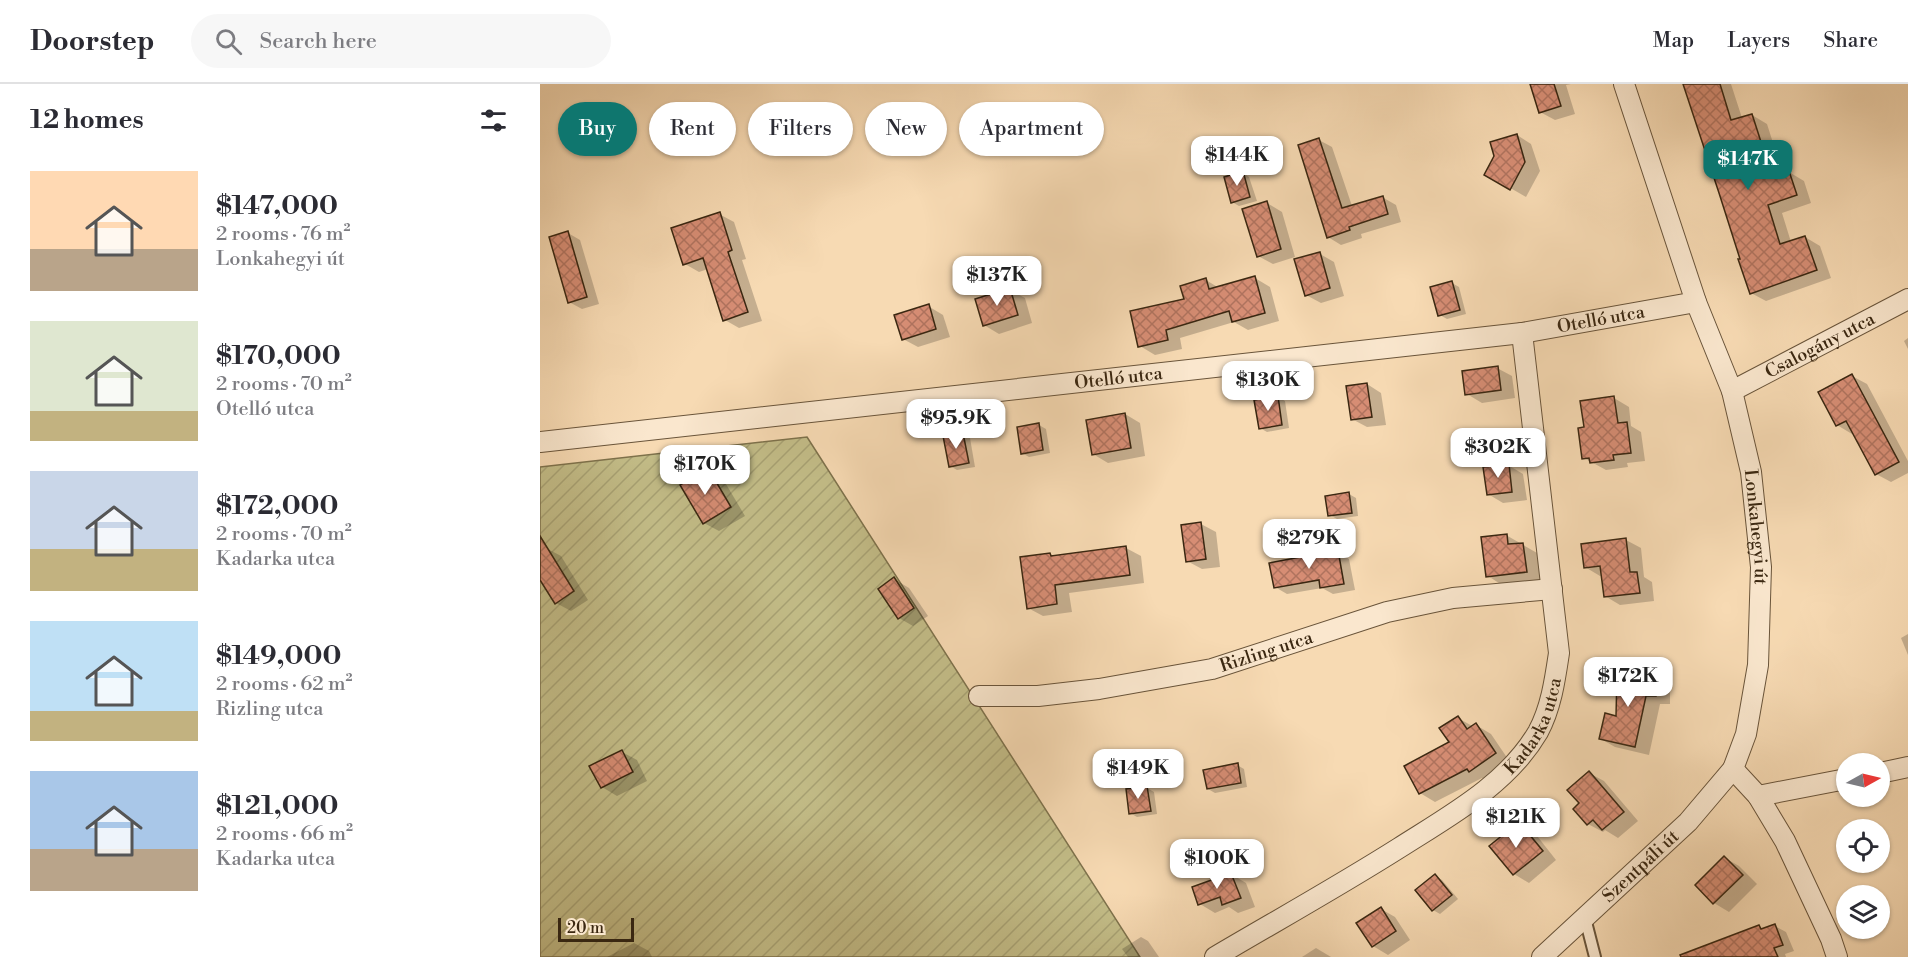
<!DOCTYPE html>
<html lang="en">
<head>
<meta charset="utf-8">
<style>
  body { margin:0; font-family:"Libre Bodoni",serif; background:#f7f7f7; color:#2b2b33; height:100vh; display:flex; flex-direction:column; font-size:22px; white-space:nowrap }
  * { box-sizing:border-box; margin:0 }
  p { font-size:20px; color:#7c7c81 }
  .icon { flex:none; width:33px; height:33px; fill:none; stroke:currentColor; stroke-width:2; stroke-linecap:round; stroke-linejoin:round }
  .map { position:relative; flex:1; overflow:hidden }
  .drawer { display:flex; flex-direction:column; background:#fff; width:540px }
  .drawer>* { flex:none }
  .guide { position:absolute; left:18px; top:18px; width:570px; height:54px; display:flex; gap:12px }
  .needle { width:39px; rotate:82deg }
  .tools { position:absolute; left:1296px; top:669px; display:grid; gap:12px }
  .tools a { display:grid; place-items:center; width:54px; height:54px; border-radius:50%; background:#fff; box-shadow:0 2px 4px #0004; font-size:30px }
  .scale { position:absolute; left:18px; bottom:15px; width:76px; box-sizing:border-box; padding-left:6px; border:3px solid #3a2711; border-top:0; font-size:16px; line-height:21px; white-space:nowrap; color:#3a2711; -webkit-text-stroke:4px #fae7ce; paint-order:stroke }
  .price { position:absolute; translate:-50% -51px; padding:0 14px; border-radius:12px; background:#fff; color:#222; font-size:20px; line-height:39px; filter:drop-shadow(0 2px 3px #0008) }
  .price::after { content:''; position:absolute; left:50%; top:36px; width:18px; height:14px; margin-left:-9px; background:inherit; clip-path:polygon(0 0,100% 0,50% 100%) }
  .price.current { background:#0f766e; color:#fff }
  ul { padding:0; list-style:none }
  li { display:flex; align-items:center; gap:18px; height:150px; padding:0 30px }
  li span { display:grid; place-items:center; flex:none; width:168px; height:120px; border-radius:0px; color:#555 }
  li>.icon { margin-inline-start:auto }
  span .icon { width:72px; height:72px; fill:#fffc; stroke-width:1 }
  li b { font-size:26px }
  h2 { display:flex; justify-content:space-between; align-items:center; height:72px; padding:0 30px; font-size:26px }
  .chip { padding:0 21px; border-radius:27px; background:#fff; box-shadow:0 2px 4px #0004; font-size:21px; line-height:54px }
  .chip.current { background:#0f766e; color:#fff }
  header { display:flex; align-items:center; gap:36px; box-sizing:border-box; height:84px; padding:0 30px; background:#fff; border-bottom:2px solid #e1e1e2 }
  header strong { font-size:28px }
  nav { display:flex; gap:33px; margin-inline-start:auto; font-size:21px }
  .search { width:420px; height:54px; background:#f7f7f7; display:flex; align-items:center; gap:15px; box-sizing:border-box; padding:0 21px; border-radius:33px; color:#7c7c81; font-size:22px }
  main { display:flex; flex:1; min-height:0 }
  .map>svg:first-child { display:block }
  .garden { fill:url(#garden-furrows); stroke:#7e724c; stroke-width:1.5 }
  .shadow { fill:#0003 }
  .building { fill:url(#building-cross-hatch); stroke:#3a2711; stroke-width:1.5 }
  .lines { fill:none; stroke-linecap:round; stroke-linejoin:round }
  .service-casing { stroke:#69543a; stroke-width:14 }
  .minor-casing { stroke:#69543a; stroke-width:22 }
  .service { stroke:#fae7ce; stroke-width:10 }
  .minor { stroke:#fae7ce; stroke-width:20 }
  .labels { text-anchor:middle; stroke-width:6; stroke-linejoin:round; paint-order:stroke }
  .street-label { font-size:18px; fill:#3a2711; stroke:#fae7ce }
</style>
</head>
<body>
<header>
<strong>Doorstep</strong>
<div class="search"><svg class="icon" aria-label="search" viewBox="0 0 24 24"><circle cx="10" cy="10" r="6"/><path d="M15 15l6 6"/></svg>Search here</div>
<nav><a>Map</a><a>Layers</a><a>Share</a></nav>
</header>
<main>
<section class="drawer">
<h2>12 homes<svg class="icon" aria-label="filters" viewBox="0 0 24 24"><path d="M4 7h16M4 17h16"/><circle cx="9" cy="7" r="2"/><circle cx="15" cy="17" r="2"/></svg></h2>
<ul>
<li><span style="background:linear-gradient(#ffd9b3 65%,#b9a48a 0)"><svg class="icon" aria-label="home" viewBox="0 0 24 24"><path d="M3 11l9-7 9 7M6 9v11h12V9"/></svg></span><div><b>$147,000</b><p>2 rooms · 76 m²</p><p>Lonkahegyi út</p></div></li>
<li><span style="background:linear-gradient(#dfe7d0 75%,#c2b280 0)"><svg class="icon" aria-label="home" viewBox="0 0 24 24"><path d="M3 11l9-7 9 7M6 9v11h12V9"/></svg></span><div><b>$170,000</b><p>2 rooms · 70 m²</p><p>Otelló utca</p></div></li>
<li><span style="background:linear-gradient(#c9d6e8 65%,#c2b280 0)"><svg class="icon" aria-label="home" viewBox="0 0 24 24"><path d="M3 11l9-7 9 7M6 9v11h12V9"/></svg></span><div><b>$172,000</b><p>2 rooms · 70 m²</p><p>Kadarka utca</p></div></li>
<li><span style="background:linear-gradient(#bfe0f5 75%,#c2b280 0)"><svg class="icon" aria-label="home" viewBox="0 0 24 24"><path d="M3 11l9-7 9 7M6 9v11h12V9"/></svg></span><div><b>$149,000</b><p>2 rooms · 62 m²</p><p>Rizling utca</p></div></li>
<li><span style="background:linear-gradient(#a9c7e8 65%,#b9a48a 0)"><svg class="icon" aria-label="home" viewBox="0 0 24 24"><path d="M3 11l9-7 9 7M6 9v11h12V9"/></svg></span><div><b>$121,000</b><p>2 rooms · 66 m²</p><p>Kadarka utca</p></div></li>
</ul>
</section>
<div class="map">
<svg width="1368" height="873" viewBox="0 0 1368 873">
  <defs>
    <pattern id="garden-furrows" width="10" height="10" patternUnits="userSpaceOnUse" patternTransform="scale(1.5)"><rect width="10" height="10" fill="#c3bd88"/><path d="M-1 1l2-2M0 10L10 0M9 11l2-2" fill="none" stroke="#a8a274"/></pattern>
    <pattern id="building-cross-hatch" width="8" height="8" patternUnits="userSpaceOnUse" patternTransform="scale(1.5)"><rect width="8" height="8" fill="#d68d74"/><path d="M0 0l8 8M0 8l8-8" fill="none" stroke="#af735e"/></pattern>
  </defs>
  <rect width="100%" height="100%" fill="#f7dab3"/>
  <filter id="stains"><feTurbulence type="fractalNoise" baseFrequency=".00333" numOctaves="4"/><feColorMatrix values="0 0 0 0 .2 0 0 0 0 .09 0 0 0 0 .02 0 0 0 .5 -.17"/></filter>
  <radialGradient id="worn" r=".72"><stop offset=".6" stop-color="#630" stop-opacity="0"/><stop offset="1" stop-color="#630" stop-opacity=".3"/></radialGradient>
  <path class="garden" d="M267 353 600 873H0V383Z"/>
  <g class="shadow">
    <path d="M991 0H1031L1026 1 1035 30 1015 36 1000 28Z"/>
    <path d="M1145 0H1191L1202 34 1212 31 1227 40 1243 90 1249 88 1264 97 1271 119 1242 129 1251 158 1265 153 1280 162 1291 194 1226 217 1211 209Z"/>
    <path d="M977 51 991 60 1000 87 986 113 946 90Z"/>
    <path d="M779 56 792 63 812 122 842 113 856 121 861 138 821 150 822 154 801 161 788 153Z"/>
    <path d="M702 89 709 93 717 117 699 122 692 118Z"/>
    <path d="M727 119 742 128 755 173 733 180 718 172Z"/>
    <path d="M179 130 194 138 206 175 202 176 222 237 199 244 185 236 168 185 159 188 145 180Z"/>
    <path d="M28 149 40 156 59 220 42 225 29 218Z"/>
    <path d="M780 170 794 178 804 212 781 219 766 211Z"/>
    <path d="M715 194 730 203 739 237 708 246 694 238 640 254 642 265 615 271 600 262 666 196 679 204Z"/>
    <path d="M912 199 919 203 926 230 907 235 900 231Z"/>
    <path d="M470 206 485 214 492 239 459 250 444 241Z"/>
    <path d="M388 222 403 231 410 253 378 263 363 255Z"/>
    <path d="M1368 254V265L1364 257Z"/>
    <path d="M957 284 972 292 975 314 942 319 927 310Z"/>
    <path d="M1312 292 1327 300 1368 377V389L1351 398 1336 390 1314 349 1312 350 1297 341Z"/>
    <path d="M827 300 841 309 846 341 827 343 812 335Z"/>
    <path d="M738 313 745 317 749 344 727 348 720 344Z"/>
    <path d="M1074 314 1089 323 1091 342 1101 348 1105 377 1087 379 1088 383 1066 386 1044 374 1045 344Z"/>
    <path d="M585 330 600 339 605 372 568 379 553 370Z"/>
    <path d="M499 341 506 345 510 369 489 373 482 369Z"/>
    <path d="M423 350 430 354 435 383 417 386 410 382Z"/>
    <path d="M968 381 983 390 987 416 963 419 948 410Z"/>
    <path d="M168 386 183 395 205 432 179 447 164 439Z"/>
    <path d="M809 410 816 414 818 432 797 435 790 431Z"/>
    <path d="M661 440 676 448 680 483 662 485 647 477Z"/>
    <path d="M966 451 997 469 1001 496 962 501 948 492Z"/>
    <path d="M1086 456 1101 464 1104 493 1112 498 1114 517 1080 521 1065 512 1063 491 1060 492 1045 483Z"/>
    <path d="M6 464 21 472 48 516 31 527 16 519 0 493V468Z"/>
    <path d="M586 464 601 472 604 499 529 509 532 528 503 532 488 524 510 470 515 473Z"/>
    <path d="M798 468 809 475 815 506 793 510 782 504 747 510 735 503Z"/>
    <path d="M354 495 369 504 388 532 373 542 359 534Z"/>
    <path d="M1368 550V571L1361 554Z"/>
    <path d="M1116 592 1130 600V620H1120L1109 671 1075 663 1061 655Z"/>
    <path d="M918 634 934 643 936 641 951 650 970 678 944 695 942 694 895 718 880 709 911 659Z"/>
    <path d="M82 668 97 676 107 697 77 712 62 703Z"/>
    <path d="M697 681 704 685 707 703 675 709 668 705Z"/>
    <path d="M1049 689 1064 697 1098 737 1078 754 1065 746 1063 748 1048 740 1041 719Z"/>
    <path d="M607 704 614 708 617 730 597 733 590 729Z"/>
    <path d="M979 740 994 748 1016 776 989 799 974 790Z"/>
    <path d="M1185 774 1199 782 1217 800 1189 828 1174 819 1157 801Z"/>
    <path d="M691 790 706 799 715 823 698 829 689 823 675 829 660 820Z"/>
    <path d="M895 792 902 796 918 815 900 830 893 826Z"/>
    <path d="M841 825 855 833 870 856 848 871 833 862Z"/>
    <path d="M1235 842 1246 848 1254 867 1245 870 1246 873H1178L1219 843 1224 846Z"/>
    <path d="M601 853 608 857 619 873H588L582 865Z"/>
    <path d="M94 859 109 867 112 873H67Z"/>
    <path d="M776 864 791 873H762Z"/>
  </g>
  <g class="building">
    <path d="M990 0H1014L1021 22 999 29Z"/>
    <path d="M1143 0H1180L1191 36 1212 30 1232 92 1249 87 1257 111 1228 121 1240 160 1265 152 1277 186 1210 210 1198 175H1200L1179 109Z"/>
    <path d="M977 50 985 78 970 106 944 91 954 72 950 58Z"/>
    <path d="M779 54 802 124 843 112 848 130 809 143 810 146 787 154 758 61Z"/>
    <path d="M703 87 710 113 691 119 684 93Z"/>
    <path d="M727 117 741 165 717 173 702 125Z"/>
    <path d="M180 128 192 166 188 168 208 228 183 237 163 174 143 181 131 144Z"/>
    <path d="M28 147 47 213 28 219 9 153Z"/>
    <path d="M780 168 790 204 765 212 754 175Z"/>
    <path d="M715 192 725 229 692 238 689 227 626 246 628 256 598 263 590 227 644 215 640 202 666 194 669 205Z"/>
    <path d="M912 197 920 226 898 232 890 203Z"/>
    <path d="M470 204 478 231 443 242 435 215Z"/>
    <path d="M389 220 396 245 362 256 354 231Z"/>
    <path d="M958 282 961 306 925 311 922 287Z"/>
    <path d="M1312 290 1359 378 1335 391 1306 337 1296 342 1278 308Z"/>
    <path d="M827 299 832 333 811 336 806 302Z"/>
    <path d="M738 312 742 341 719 345 714 316Z"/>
    <path d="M1074 312 1078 339 1087 338 1091 369 1073 371 1074 376 1050 379 1049 374 1042 375 1038 344 1044 343 1040 317Z"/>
    <path d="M585 329 591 364 552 371 546 336Z"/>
    <path d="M499 339 503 366 481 370 477 343Z"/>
    <path d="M423 349 429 379 409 383 403 352Z"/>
    <path d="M969 380 972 408 947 411 943 383Z"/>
    <path d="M168 384 191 423 163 440 140 401Z"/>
    <path d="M809 408 812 429 788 432 785 412Z"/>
    <path d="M661 438 666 475 646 478 641 441Z"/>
    <path d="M967 450 968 460 983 459 987 488 946 493 941 453Z"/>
    <path d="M0 452 34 507 15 520 0 496Z"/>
    <path d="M1086 454 1090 488H1097L1100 509 1064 513 1060 482 1044 484 1041 460Z"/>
    <path d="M586 462 590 491 515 501 517 520 487 525 480 473 510 469 511 472Z"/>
    <path d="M798 466 804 500 780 504 779 496 734 504 729 479Z"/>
    <path d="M354 493 374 524 358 535 338 505Z"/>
    <path d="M1077 590H1116V612H1106L1095 663 1059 655 1065 629 1076 632Z"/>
    <path d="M918 632 927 645 936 639 956 669 929 688 927 685 879 710 864 682 909 658 899 644Z"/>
    <path d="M82 666 93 688 61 704 49 682Z"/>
    <path d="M698 679 701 699 667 705 663 686Z"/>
    <path d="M1049 687 1084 728 1062 746 1053 736 1047 741 1033 725 1039 719 1027 706Z"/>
    <path d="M607 702 611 727 589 730 586 705Z"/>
    <path d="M979 738 1003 767 973 791 949 762Z"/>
    <path d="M1184 772 1203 791 1173 820 1155 801Z"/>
    <path d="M691 789 701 814 682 821 680 813 658 821 652 803Z"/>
    <path d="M895 790 912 811 892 827 875 806Z"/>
    <path d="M841 823 856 847 832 863 816 839Z"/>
    <path d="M1235 840 1243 861 1234 864 1238 873H1141L1140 871 1219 841 1221 845Z"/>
  </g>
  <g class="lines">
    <defs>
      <path id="service" d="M1045 834 1055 873"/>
      <g id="minor">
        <path id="s1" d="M1084 0 1156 218 1192 307 1211 388 1221 483 1218 581 1206 650 1193 685 1218 712 1245 757 1291 855 1297 873"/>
        <path id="s2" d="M1192 307 1368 215"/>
        <path id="s3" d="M0 358 982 249 1156 218"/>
        <path id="s4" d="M439 612H498L559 605 672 585 847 528 913 514 1012 505"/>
        <path d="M1340 689 1368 683"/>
        <path d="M1218 712 1306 695"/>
        <path id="s5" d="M675 873C736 837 799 802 859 764 909 732 967 701 998 648 1011 624 1015 596 1019 569L982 249"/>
        <path id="s6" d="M1002 873 1148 738 1193 685"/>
      </g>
    </defs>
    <use href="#service" class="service-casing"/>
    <use href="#minor" class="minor-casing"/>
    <use href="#service" class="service"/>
    <use href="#minor" class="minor"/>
  </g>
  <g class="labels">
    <g class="street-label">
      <text dy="6" stroke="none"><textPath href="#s3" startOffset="1068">Otelló utca</textPath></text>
      <text dy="6" stroke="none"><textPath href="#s2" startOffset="99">Csalogány utca</textPath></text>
      <text dy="6" stroke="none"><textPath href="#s3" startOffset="582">Otelló utca</textPath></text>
      <text dy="6" stroke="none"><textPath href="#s1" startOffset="464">Lonkahegyi út</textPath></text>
      <text dy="6" stroke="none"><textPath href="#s4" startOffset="292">Rizling utca</textPath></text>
      <text dy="6" stroke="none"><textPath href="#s5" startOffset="400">Kadarka utca</textPath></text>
      <text dy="6" stroke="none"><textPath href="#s6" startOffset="134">Szentpáli út</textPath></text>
    </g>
  </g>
  <rect width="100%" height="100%" filter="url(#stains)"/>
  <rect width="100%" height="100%" fill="url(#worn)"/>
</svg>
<div class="tools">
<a><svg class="needle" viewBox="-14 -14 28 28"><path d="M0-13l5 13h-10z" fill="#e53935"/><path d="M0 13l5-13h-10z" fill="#7c7c81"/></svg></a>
<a><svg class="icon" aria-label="locate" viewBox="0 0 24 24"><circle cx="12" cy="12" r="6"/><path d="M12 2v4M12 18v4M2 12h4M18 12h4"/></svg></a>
<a><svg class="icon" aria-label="layers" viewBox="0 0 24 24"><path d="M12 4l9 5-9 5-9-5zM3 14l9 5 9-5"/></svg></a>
</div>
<div class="scale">20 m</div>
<b class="price" style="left:697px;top:103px">$144K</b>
<b class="price current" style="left:1208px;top:107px">$147K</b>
<b class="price" style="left:457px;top:223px">$137K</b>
<b class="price" style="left:728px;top:328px">$130K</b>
<b class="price" style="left:416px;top:366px">$95.9K</b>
<b class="price" style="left:958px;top:395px">$302K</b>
<b class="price" style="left:165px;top:412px">$170K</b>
<b class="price" style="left:769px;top:486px">$279K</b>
<b class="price" style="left:1088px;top:624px">$172K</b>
<b class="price" style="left:598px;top:716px">$149K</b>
<b class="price" style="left:976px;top:765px">$121K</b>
<b class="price" style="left:677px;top:806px">$100K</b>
<div class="guide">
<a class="chip current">Buy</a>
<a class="chip">Rent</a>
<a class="chip">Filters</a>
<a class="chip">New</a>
<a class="chip">Apartment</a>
</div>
</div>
</main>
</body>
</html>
